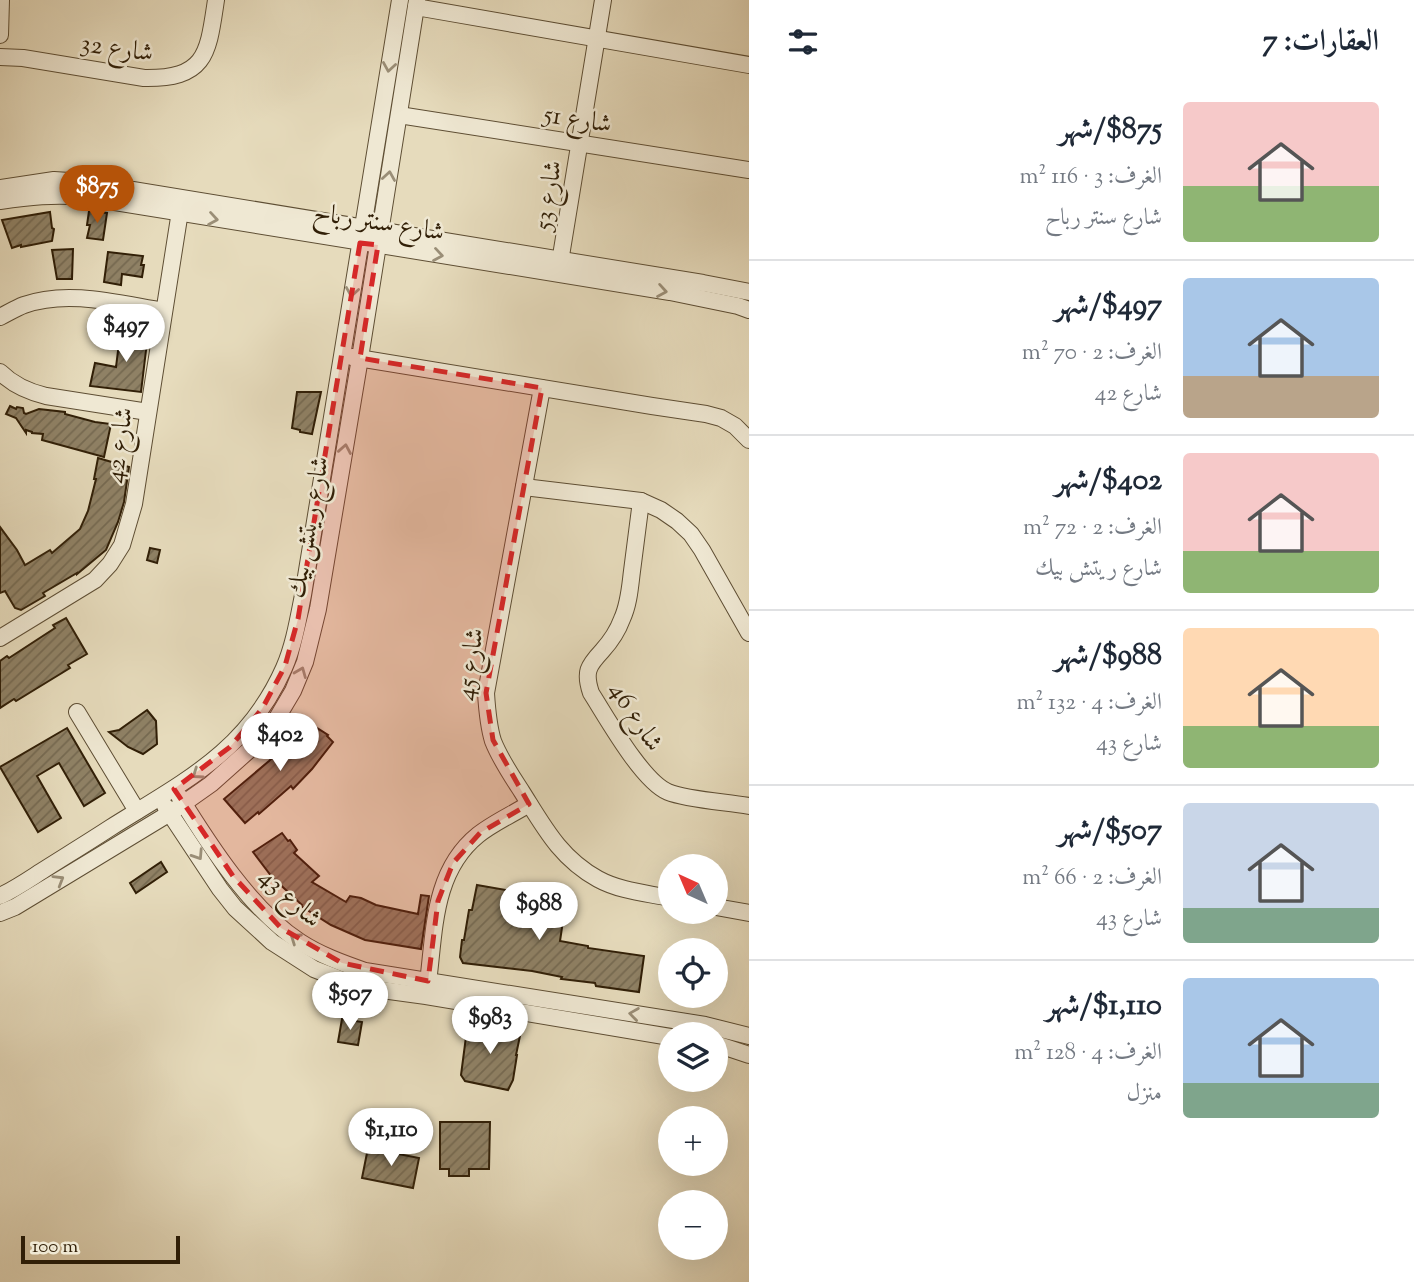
<!DOCTYPE html>
<html lang="ar">
<head>
<meta charset="utf-8">
<style>
  body { margin:0; font-family:"Sorts Mill Goudy",Amiri,serif; background:#f6f6f7; color:#1f2937; direction:rtl; height:100vh; display:flex; flex-direction:column; font-size:26px; white-space:nowrap }
  * { box-sizing:border-box; margin:0 }
  p { font-size:23px; color:#747a83 }
  .icon { flex:none; width:38px; height:38px; fill:none; stroke:currentColor; stroke-width:2; stroke-linecap:round; stroke-linejoin:round }
  .map { position:relative; flex:1; overflow:hidden; direction:ltr }
  .sheet { display:flex; flex-direction:column; background:#fff; width:665px }
  .sheet>* { flex:none }
  .needle { width:46px; rotate:316deg }
  .fabs { position:absolute; left:658px; top:854px; display:grid; gap:14px }
  .fabs a { display:grid; place-items:center; width:70px; height:70px; border-radius:50%; background:#fff; box-shadow:0 7px 28px #0002; font-size:35px }
  .scale { position:absolute; left:21px; bottom:18px; width:159px; box-sizing:border-box; padding-left:7px; border:4px solid #311f07; border-top:0; font-size:19px; line-height:24px; white-space:nowrap; color:#311f07; -webkit-text-stroke:5px #efe8d3; paint-order:stroke }
  .price { position:absolute; translate:-50% -60px; padding:0 16px; border-radius:24px; background:#fff; color:#222; font-size:23px; line-height:46px; filter:drop-shadow(0 2px 4px #0008) }
  .price::after { content:''; position:absolute; left:50%; top:42px; width:21px; height:16px; margin-left:-10px; background:inherit; clip-path:polygon(0 0,100% 0,50% 100%) }
  .price.on { background:#b45309; color:#fff }
  ul { padding:0; list-style:none }
  li { display:flex; align-items:center; gap:21px; height:175px; padding:0 35px }
  li+li { border-top:2px solid #e0e1e3 }
  li span { display:grid; place-items:center; flex:none; width:196px; height:140px; border-radius:7px; color:#555 }
  li>.icon { margin-inline-start:auto }
  span .icon { width:84px; height:84px; fill:#fffc; stroke-width:1 }
  li b { font-size:30px }
  h2 { display:flex; justify-content:space-between; align-items:center; height:84px; padding:0 35px; font-size:30px }
  main { display:flex; flex:1; min-height:0 }
  .map>svg:first-child { display:block }
  .building { fill:url(#building-hatch); stroke:#311f07; stroke-width:2 }
  .lines { fill:none; stroke-linecap:round; stroke-linejoin:round }
  .minor-casing { stroke:#5e4e34; stroke-width:18 }
  .minor { stroke:#efe8d3; stroke-width:16 }
  .oneway { stroke:#9a8e77 }
  .marked { fill:#d62828; fill-opacity:0.2; stroke:#d62828; stroke-width:5; stroke-dasharray:14 9; stroke-linejoin:round }
  .labels { text-anchor:middle; stroke-width:5; stroke-linejoin:round; paint-order:stroke }
  .street-label { font-size:26px; fill:#311f07; stroke:#efe8d3 }
</style>
</head>
<body>
<main>
<section class="sheet">
<h2>العقارات: 7<svg class="icon" aria-label="filters" viewBox="0 0 24 24"><path d="M4 7h16M4 17h16"/><circle cx="9" cy="7" r="2"/><circle cx="15" cy="17" r="2"/></svg></h2>
<ul>
<li><span style="background:linear-gradient(#f6c9c9 60%,#8fb573 0)"><svg class="icon" aria-label="home" viewBox="0 0 24 24"><path d="M3 11l9-7 9 7M6 9v11h12V9"/></svg></span><div><b>$875/شهر</b><p>الغرف: 3 · 116 m²</p><p>شارع سنتر رباح</p></div></li>
<li><span style="background:linear-gradient(#a9c7e8 70%,#b9a48a 0)"><svg class="icon" aria-label="home" viewBox="0 0 24 24"><path d="M3 11l9-7 9 7M6 9v11h12V9"/></svg></span><div><b>$497/شهر</b><p>الغرف: 2 · 70 m²</p><p>شارع 42</p></div></li>
<li><span style="background:linear-gradient(#f6c9c9 70%,#8fb573 0)"><svg class="icon" aria-label="home" viewBox="0 0 24 24"><path d="M3 11l9-7 9 7M6 9v11h12V9"/></svg></span><div><b>$402/شهر</b><p>الغرف: 2 · 72 m²</p><p>شارع ريتش بيك</p></div></li>
<li><span style="background:linear-gradient(#ffd9b3 70%,#8fb573 0)"><svg class="icon" aria-label="home" viewBox="0 0 24 24"><path d="M3 11l9-7 9 7M6 9v11h12V9"/></svg></span><div><b>$988/شهر</b><p>الغرف: 4 · 132 m²</p><p>شارع 43</p></div></li>
<li><span style="background:linear-gradient(#c9d6e8 75%,#7fa58c 0)"><svg class="icon" aria-label="home" viewBox="0 0 24 24"><path d="M3 11l9-7 9 7M6 9v11h12V9"/></svg></span><div><b>$507/شهر</b><p>الغرف: 2 · 66 m²</p><p>شارع 43</p></div></li>
<li><span style="background:linear-gradient(#a9c7e8 75%,#7fa58c 0)"><svg class="icon" aria-label="home" viewBox="0 0 24 24"><path d="M3 11l9-7 9 7M6 9v11h12V9"/></svg></span><div><b>$1,110/شهر</b><p>الغرف: 4 · 128 m²</p><p>منزل</p></div></li>
</ul>
</section>
<div class="map">
<svg width="749" height="1282" viewBox="0 0 749 1282">
  <defs>
    <pattern id="building-hatch" width="6" height="6" patternUnits="userSpaceOnUse" patternTransform="scale(1.75)"><rect width="6" height="6" fill="#8f8165"/><path d="M-1 1l2-2M0 6l6-6M5 7l2-2" fill="none" stroke="#756951"/></pattern>
  </defs>
  <rect width="100%" height="100%" fill="#e6dbbc"/>
  <filter id="stains"><feTurbulence type="fractalNoise" baseFrequency=".00286" numOctaves="4"/><feColorMatrix values="0 0 0 0 .2 0 0 0 0 .09 0 0 0 0 .02 0 0 0 .5 -.17"/></filter>
  <radialGradient id="worn" r=".72"><stop offset=".6" stop-color="#630" stop-opacity="0"/><stop offset="1" stop-color="#630" stop-opacity=".3"/></radialGradient>
  <g class="building">
    <path d="M89 211 107 213 103 240 87 238 90 225H87Z"/>
    <path d="M50 212 52 228 54 229 52 241 21 247V245L12 248 2 220Z"/>
    <path d="M73 249 72 279H57L52 250Z"/>
    <path d="M108 252 143 256 141 265H144L142 277 122 274 121 285 104 282Z"/>
    <path d="M135 320 148 322 151 325 149 342H147L141 392 90 386 95 363 116 367 118 351 129 352Z"/>
    <path d="M297 392H321L312 434 300 432V430L292 428Z"/>
    <path d="M10 406 16 409 17 407 23 408 24 413 26 414 39 409 65 412V414L95 422 111 424 104 457 42 440 43 434 32 433V432L26 430V433L16 418 6 414Z"/>
    <path d="M98 458 129 467 124 502 118 522 106 550 77 574V573L43 593 45 596 21 610 15 608 5 591 0 593V527L17 550 25 565 50 550 52 553 80 529 88 511 96 479H94Z"/>
    <path d="M150 548 160 550 157 563 147 560Z"/>
    <path d="M66 618 87 654 68 665 70 668 16 701 14 699 0 708V661L7 656 9 658 55 628 53 625Z"/>
    <path d="M147 710 156 721 157 744 143 754 128 747 109 732 119 730Z"/>
    <path d="M303 722 314 730 317 728 328 735 327 736 333 742 312 769 293 789 291 786 259 814 258 812 245 823 224 799 269 761 290 740Z"/>
    <path d="M67 728 105 793 84 806 59 763 37 776 61 818 38 832 0 767Z"/>
    <path d="M282 833 288 841 290 840 297 850 294 853 319 876 312 882 346 902 350 896 361 898 376 905 418 914 421 895 429 896 421 949 365 940 331 925 301 906 302 905 272 877 253 852Z"/>
    <path d="M161 862 167 872 136 893 130 883Z"/>
    <path d="M477 885 511 891V892L538 895V897L566 901 560 941 588 946V948L644 956 639 992 596 986 595 983 561 979 562 977 532 971 463 963 460 957 462 940H464L469 910H472Z"/>
    <path d="M342 1019 362 1022 358 1045 338 1042Z"/>
    <path d="M472 1022 521 1031 516 1055H517L513 1080 508 1090 465 1081 461 1075 467 1029 471 1030Z"/>
    <path d="M440 1122H490L489 1169H469V1176H449V1169H440Z"/>
    <path d="M368 1148 419 1158 413 1188 362 1178Z"/>
  </g>
  <g class="lines">
    <defs>
      <g id="minor">
        <path d="M416 7 749 65"/>
        <path d="M0 35 1 0"/>
        <path d="M0 57 23 58 144 78C207 79 208 53 216 0"/>
        <path d="M399 115 749 170"/>
        <path d="M0 188 54 180 84 182 703 283 749 292"/>
        <path d="M0 201C28 197 55 194 84 197L670 292 738 306 749 310"/>
        <path d="M559 268 603 0"/>
        <path d="M0 317C8 313 16 308 24 305 68 289 120 304 164 311"/>
        <path d="M352 357 652 406 706 414 721 418 735 426 749 440"/>
        <path d="M0 372C13 385 29 392 46 396L148 412"/>
        <path d="M542 388 486 693C487 709 488 725 493 741 500 759 511 775 522 792 544 827 560 858 598 879 620 891 646 893 670 898"/>
        <path d="M524 487 641 501 661 510 677 521 691 534 702 550 749 633"/>
        <path d="M641 501C638 525 635 548 632 571 630 587 629 604 622 619 618 630 611 641 602 651 588 666 584 672 591 693 607 718 642 781 668 792 688 800 727 802 749 806"/>
        <path d="M0 638 95 580 110 564 122 545 134 504 181 205"/>
        <path d="M77 712 137 811"/>
        <path d="M179 796C210 846 251 910 300 942 320 955 342 963 365 971L705 1025 749 1036"/>
        <path d="M165 806 220 889 235 908 272 942 314 969 360 987 426 996 670 1037"/>
        <path d="M0 896C15 889 28 880 42 871 64 857 87 843 110 828 183 782 247 752 284 668 294 645 298 620 303 595L400 0"/>
        <path d="M716 907 749 913"/>
        <path d="M0 913 15 907 170 813 211 784 257 743 277 718 293 691 305 662 318 609 360 358 417 0"/>
        <path d="M427 990C435 935 431 873 478 835 493 823 513 814 529 804"/>
        <path d="M716 1044 749 1055"/>
      </g>
    </defs>
    <use href="#minor" class="minor-casing"/>
    <use href="#minor" class="minor"/>
  </g>
  <defs><path id="oneway-chevron" d="M-2-3.5L2.5 0L-2 3.5" fill="none" stroke-width="1.6" stroke-linecap="round" stroke-linejoin="round" transform="scale(1.75)"/></defs>
  <g class="oneway">
    <use href="#oneway-chevron" transform="translate(389 67) rotate(99)"/>
    <use href="#oneway-chevron" transform="translate(389 176) rotate(-81)"/>
    <use href="#oneway-chevron" transform="translate(213 219) rotate(9)"/>
    <use href="#oneway-chevron" transform="translate(438 255) rotate(9)"/>
    <use href="#oneway-chevron" transform="translate(662 291) rotate(10)"/>
    <use href="#oneway-chevron" transform="translate(352 292) rotate(99)"/>
    <use href="#oneway-chevron" transform="translate(345 449) rotate(-80)"/>
    <use href="#oneway-chevron" transform="translate(301 672) rotate(-68)"/>
    <use href="#oneway-chevron" transform="translate(197 774) rotate(145)"/>
    <use href="#oneway-chevron" transform="translate(198 855) rotate(57)"/>
    <use href="#oneway-chevron" transform="translate(59 880) rotate(-31)"/>
    <use href="#oneway-chevron" transform="translate(295 938) rotate(-145)"/>
    <use href="#oneway-chevron" transform="translate(634 1014) rotate(-172)"/>
  </g>
  <path class="marked" d="M360 243 378 245 360 358 542 388 486 693 493 740 529 804 480 833 453 863 438 901 428 981 342 963 281 928 233 876 174 789 230 747 262 709 285 666 298 619Z"/>
  <g class="labels">
    <g class="street-label">
      <text transform="translate(117 47) rotate(8)" y="9">شارع 32</text>
      <text transform="translate(578 118) rotate(9)" y="9">شارع 51</text>
      <text transform="translate(547 195) rotate(-81)" y="9">شارع 53</text>
      <text transform="translate(379 221) rotate(9)" y="9">شارع سنتر رباح</text>
      <text transform="translate(118 445) rotate(-82)" y="9">شارع 42</text>
      <text transform="translate(307 527) rotate(-80)" y="9">شارع ريتش بيك</text>
      <text transform="translate(469 664) rotate(-82)" y="9">شارع 45</text>
      <text transform="translate(637 716) rotate(57)" y="9">شارع 46</text>
      <text transform="translate(291 897) rotate(42)" y="9">شارع 43</text>
    </g>
  </g>
  <rect width="100%" height="100%" filter="url(#stains)"/>
  <rect width="100%" height="100%" fill="url(#worn)"/>
</svg>
<div class="fabs">
<a><svg class="needle" viewBox="-14 -14 28 28"><path d="M0-13l5 13h-10z" fill="#e53935"/><path d="M0 13l5-13h-10z" fill="#747a83"/></svg></a>
<a><svg class="icon" aria-label="locate" viewBox="0 0 24 24"><circle cx="12" cy="12" r="6"/><path d="M12 2v4M12 18v4M2 12h4M18 12h4"/></svg></a>
<a><svg class="icon" aria-label="layers" viewBox="0 0 24 24"><path d="M12 4l9 5-9 5-9-5zM3 14l9 5 9-5"/></svg></a>
<a>+</a>
<a>−</a>
</div>
<div class="scale">100 m</div>
<b class="price on" style="left:97px;top:225px">$875</b>
<b class="price" style="left:126px;top:364px">$497</b>
<b class="price" style="left:280px;top:773px">$402</b>
<b class="price" style="left:539px;top:942px">$988</b>
<b class="price" style="left:350px;top:1032px">$507</b>
<b class="price" style="left:490px;top:1056px">$983</b>
<b class="price" style="left:391px;top:1168px">$1,110</b>
</div>
</main>
</body>
</html>
